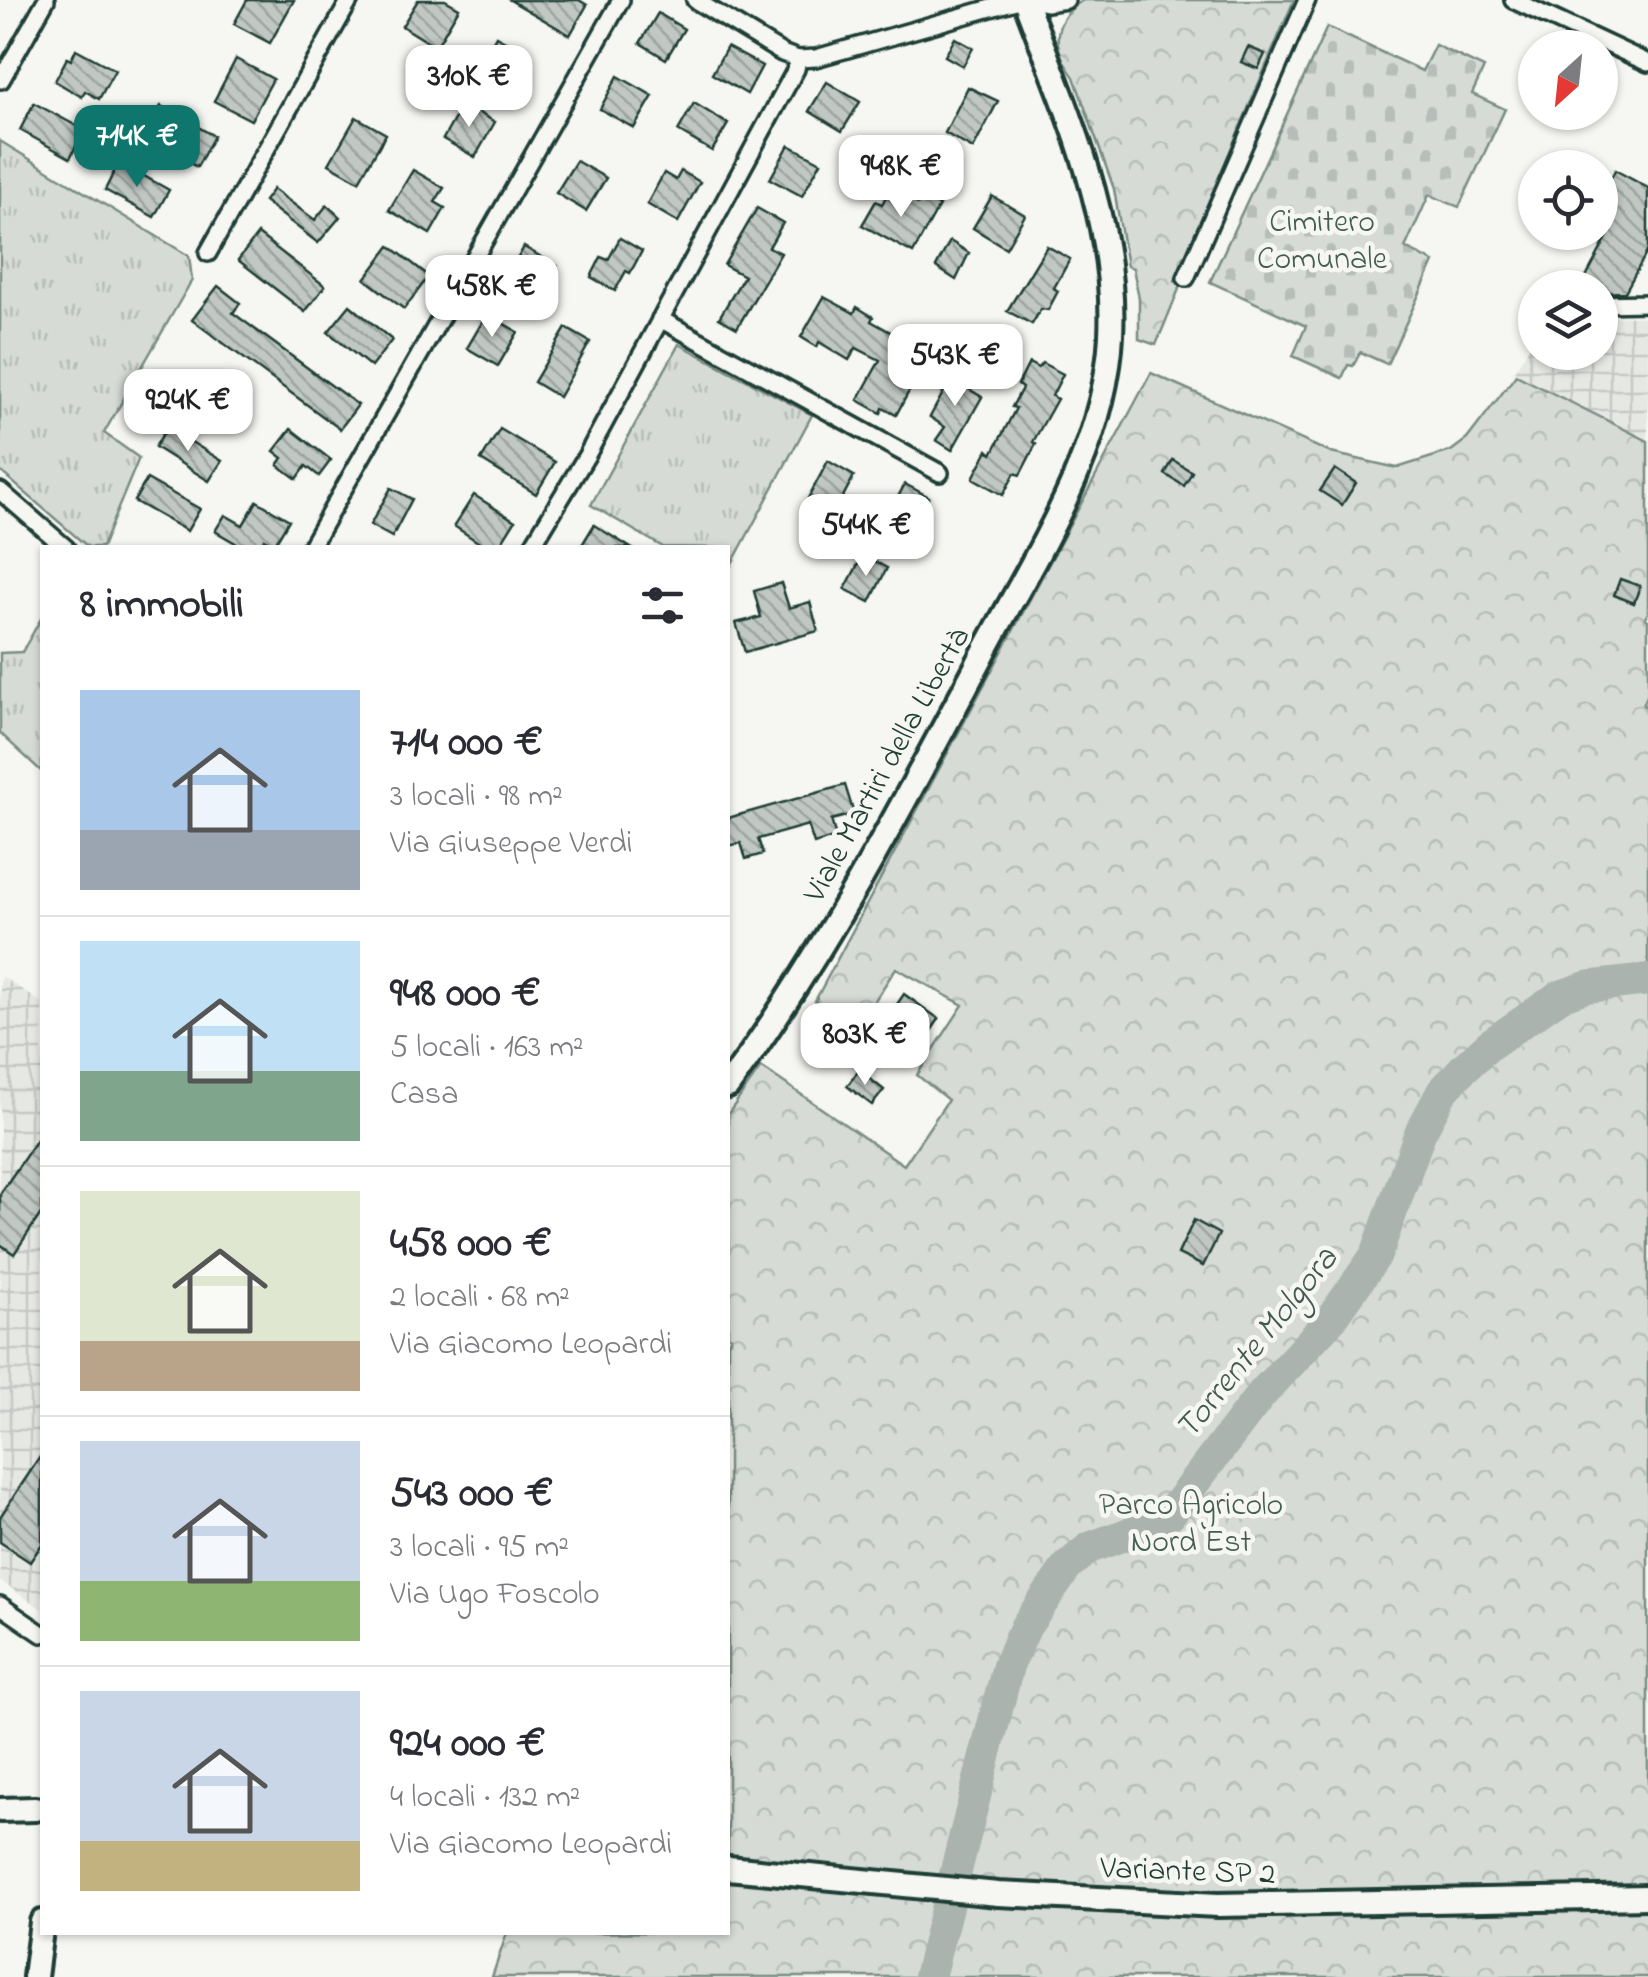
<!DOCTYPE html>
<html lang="it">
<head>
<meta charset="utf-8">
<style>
  body { margin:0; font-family:"Indie Flower",sans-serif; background:#f2f2f3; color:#2b2b33; height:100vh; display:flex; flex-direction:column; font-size:38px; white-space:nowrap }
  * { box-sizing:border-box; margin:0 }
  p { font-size:32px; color:#7c7c81 }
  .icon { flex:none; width:55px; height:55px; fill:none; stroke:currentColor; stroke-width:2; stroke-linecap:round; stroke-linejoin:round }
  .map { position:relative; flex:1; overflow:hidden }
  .drawer { position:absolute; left:40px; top:545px; width:690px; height:1390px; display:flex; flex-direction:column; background:#fff; border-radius:0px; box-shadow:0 2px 8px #0004 }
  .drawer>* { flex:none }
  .needle { width:65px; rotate:207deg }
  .buttons { position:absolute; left:1518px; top:30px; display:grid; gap:20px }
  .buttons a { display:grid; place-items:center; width:100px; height:100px; border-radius:50%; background:#fff; box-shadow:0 2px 8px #0004; font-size:50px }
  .price { position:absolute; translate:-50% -85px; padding:0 22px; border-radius:20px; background:#fff; color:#222; font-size:32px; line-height:65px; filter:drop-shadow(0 2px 5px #0008) }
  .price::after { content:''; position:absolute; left:50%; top:60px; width:30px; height:22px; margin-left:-15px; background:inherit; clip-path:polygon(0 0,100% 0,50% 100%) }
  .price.selected { background:#0f766e; color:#fff }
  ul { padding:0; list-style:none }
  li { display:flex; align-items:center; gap:30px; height:250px; padding:0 40px }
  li+li { border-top:2px solid #e1e1e2 }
  li span { display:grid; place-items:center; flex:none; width:280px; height:200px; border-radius:0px; color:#555 }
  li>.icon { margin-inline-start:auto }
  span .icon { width:120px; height:120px; fill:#fffc; stroke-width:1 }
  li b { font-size:42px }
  h2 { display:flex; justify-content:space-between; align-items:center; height:120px; padding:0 40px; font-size:42px }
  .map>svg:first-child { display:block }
  .industrial { fill:url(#industrial-grid) }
  .grass { fill:url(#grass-tufts); stroke:#7a8c85; stroke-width:2.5 }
  .cemetery { fill:url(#cemetery-stones); stroke:#7a8c85; stroke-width:2.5 }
  .park { fill:url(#park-crowns); stroke:#7a8c85; stroke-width:2.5 }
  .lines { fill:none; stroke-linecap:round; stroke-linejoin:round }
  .river { stroke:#aab3ae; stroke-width:32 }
  .building { fill:url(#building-back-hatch); stroke:#1f3d34; stroke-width:2.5 }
  .street-casing { stroke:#1f3d34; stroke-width:22 }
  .secondary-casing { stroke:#1f3d34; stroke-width:30 }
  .street { stroke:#f6f6f2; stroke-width:15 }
  .secondary { stroke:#f6f6f2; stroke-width:22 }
  .labels { text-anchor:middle; stroke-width:9; stroke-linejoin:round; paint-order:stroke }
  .park-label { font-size:32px; fill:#445d54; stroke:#f6f6f2 }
  .street-label { font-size:32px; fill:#1f3d34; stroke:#f6f6f2 }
  .water-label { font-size:35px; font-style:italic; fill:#425a52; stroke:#f6f6f2 }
</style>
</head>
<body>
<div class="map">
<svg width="1648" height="1977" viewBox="0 0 1648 1977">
  <defs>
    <pattern id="industrial-grid" width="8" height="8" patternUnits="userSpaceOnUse" patternTransform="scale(2.5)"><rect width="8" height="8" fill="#e6e8e4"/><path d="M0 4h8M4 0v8" fill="none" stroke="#c5c8c4"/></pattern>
    <pattern id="grass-tufts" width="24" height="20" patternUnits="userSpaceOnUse" patternTransform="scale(2.5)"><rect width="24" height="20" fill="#d6dbd6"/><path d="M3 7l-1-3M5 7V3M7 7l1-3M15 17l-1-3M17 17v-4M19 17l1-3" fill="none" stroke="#b7bdb8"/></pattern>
    <pattern id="cemetery-stones" width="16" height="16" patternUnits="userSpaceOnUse" patternTransform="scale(2.5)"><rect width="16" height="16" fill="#d6dbd6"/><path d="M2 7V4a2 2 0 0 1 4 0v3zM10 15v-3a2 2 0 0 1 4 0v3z" fill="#b7bdb8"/></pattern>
    <pattern id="park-crowns" width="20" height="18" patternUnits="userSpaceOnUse" patternTransform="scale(2.5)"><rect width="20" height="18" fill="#d6dbd6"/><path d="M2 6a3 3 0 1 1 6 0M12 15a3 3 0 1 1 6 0" fill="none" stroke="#b7bdb8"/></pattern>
    <pattern id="building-back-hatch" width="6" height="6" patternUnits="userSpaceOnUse" patternTransform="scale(2.5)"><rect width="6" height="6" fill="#c1c8c3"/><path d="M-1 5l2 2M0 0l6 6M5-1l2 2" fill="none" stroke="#9ca49f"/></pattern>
  </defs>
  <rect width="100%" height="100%" fill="#f6f6f2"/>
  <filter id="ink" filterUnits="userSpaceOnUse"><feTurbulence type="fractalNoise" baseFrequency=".01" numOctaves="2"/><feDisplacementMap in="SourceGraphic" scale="20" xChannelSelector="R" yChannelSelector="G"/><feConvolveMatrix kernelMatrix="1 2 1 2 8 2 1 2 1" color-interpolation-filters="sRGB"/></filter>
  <g filter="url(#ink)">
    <g class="industrial">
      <path d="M1600 316 1648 317V450L1512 375 1535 337V352H1600Z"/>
      <path d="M3 977 42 1003V1609L0 1581V982Z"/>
    </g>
    <g class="grass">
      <path d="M0 141 189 256 192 280 104 433 139 458 102 547H88L0 471Z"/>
      <path d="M679 344 812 415 728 571V548L663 547 591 505Z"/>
      <path d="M42 617V772L0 733V653L22 652Z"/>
    </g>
    <path class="cemetery" d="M1327 27 1422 71 1435 45 1484 68 1472 94 1505 109 1459 207 1429 195 1405 248 1434 262 1387 364 1360 352 1353 366 1348 365 1342 378 1293 356 1306 326 1210 282Z"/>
    <g class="park">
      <path d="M1083 0H1294L1175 281 1181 284 1156 345 1139 339V298L1133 268 1127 266 1114 189 1074 77C1051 47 1051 21 1083 0Z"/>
      <path d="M1151 373 1331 453 1397 468 1451 451 1467 439 1516 375 1648 441V613L1645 618 1648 620V694L1643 705 1648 708V1977H492L507 1933 728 1932V1342L731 1337 728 1335V1114L761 1067 904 1165 948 1100 917 1075 963 1005 896 968 853 1034 815 1001Z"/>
    </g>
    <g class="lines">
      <path class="river" d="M929 1977 1008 1666 1026 1626 1067 1567 1089 1548 1143 1528 1170 1514 1260 1396 1332 1318 1376 1255 1420 1133 1442 1092 1463 1069 1489 1045 1560 996 1586 987 1648 980"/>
    </g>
    <g class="building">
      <path d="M247 0H294L270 43 234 24Z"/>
      <path d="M418 0H445L459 8 436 47 402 26Z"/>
      <path d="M510 0H579L587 5 570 35Z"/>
      <path d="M658 13 684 29 666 59 640 43Z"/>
      <path d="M496 36 525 52 506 86 477 70Z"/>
      <path d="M955 38 973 48 963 66 945 56Z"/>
      <path d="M727 47 762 66 747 94 712 74Z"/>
      <path d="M1248 47 1265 54 1258 69 1241 62Z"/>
      <path d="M76 49 115 70 99 99 85 91 82 97 55 81 67 58 71 60Z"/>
      <path d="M236 59 273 79 251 120 214 101Z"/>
      <path d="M618 76 653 96 634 128 600 109Z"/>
      <path d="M827 82 860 102 842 131 809 111Z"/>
      <path d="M968 87 998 101 973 149 945 133Z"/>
      <path d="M34 103 84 130 70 158 20 130Z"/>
      <path d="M694 103 728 124 712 151 678 131Z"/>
      <path d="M463 104 495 122 475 157 443 139Z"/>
      <path d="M161 106 214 136 197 167 143 138Z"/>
      <path d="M356 117 386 134 359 181 329 164Z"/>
      <path d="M789 145 821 162 802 196 770 179Z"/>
      <path d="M576 161 606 178 586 211 556 193Z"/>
      <path d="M119 162 169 190 154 217 105 190Z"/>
      <path d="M413 170 444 188 435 202 445 208 430 234 389 210Z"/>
      <path d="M1615 170 1648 188V250L1625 292 1600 293V288H1580L1611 230 1600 223V200Z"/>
      <path d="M681 171 700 182 678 222 647 204 664 173 676 180Z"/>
      <path d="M273 189 315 220 327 205 340 217 318 243 264 201Z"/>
      <path d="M887 195 898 201 902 195 918 204 922 196 939 206 913 253 862 225 876 201 882 204Z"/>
      <path d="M992 196 1025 215 1006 248 973 228Z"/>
      <path d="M757 208 783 223 769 247 781 253 737 328 719 318 744 276 724 265Z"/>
      <path d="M258 234 325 286 305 312 238 260Z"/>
      <path d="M620 238 642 251 630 273 626 271 615 291 591 277 601 257 608 260Z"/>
      <path d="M950 241 969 253 956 280 936 267Z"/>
      <path d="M390 246 429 276 404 309 365 279Z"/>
      <path d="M1047 246 1070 259 1054 288 1058 291 1048 310 1041 309 1032 324 1007 311Z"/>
      <path d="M524 247 557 266 537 303 503 284Z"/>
      <path d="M218 286 240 303 233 313 358 405 340 429 192 320Z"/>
      <path d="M824 297 854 313 857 307 873 317 871 321 910 343 893 373 913 384 896 415 883 408 881 413 858 400 880 360 856 348 849 360 819 342 817 347 801 337Z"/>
      <path d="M350 305 392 340 371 367 328 332Z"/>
      <path d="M487 314 518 332 498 366 467 348Z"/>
      <path d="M566 328 590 342 559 397 534 382Z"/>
      <path d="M1029 363 1038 368 1042 363 1063 374 1052 396 1057 399 1033 442 1036 444 1020 475 1015 473 1003 495 973 478 988 450 992 454 1016 408 1012 407 1022 388 1018 385Z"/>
      <path d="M956 369 971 379 967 388 982 397 952 450 936 440 945 427 930 417Z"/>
      <path d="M167 427 222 461 209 481 155 447Z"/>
      <path d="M291 429 331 460 319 476 306 466 297 479 278 465 283 458 274 451Z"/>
      <path d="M500 429 555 462 536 494 481 460Z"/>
      <path d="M1173 460 1192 472 1184 486 1165 474Z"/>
      <path d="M828 461 854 476 839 504 855 512 842 536 814 521 820 509 806 502Z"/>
      <path d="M1335 469 1356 483 1342 505 1320 491Z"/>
      <path d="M147 479 200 509 187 531 134 501Z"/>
      <path d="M905 484 929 497 910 530 887 517Z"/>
      <path d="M391 488 412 499 392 537 370 525Z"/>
      <path d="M474 495 515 521 498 548H487L454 526Z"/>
      <path d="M257 501 289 520 274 545 264 539 260 548H244L215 531 225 515 243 525Z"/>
      <path d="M594 525 631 548H580Z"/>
      <path d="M863 555 887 568 870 602 845 589Z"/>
      <path d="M1620 579 1640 586 1634 603 1614 595Z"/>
      <path d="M781 583 789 608 810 602 818 631 745 652 736 623 761 617 754 591Z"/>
      <path d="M845 785 854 814 831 820 836 837 814 844 808 825 758 839 763 854 746 859 741 843 728 846V818Z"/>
      <path d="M904 994 939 1019 923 1043 887 1019Z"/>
      <path d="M859 1070 884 1090 872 1105 847 1086Z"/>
      <path d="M42 1132V1212L14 1254 0 1244V1194Z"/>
      <path d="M1194 1220 1219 1234 1203 1266 1178 1254Z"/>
      <path d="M42 1454V1544L30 1562 0 1542V1517Z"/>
    </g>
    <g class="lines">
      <defs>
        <g id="street">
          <path d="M695 0 782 53 798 59 816 58 1019 0"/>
          <path d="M1031 0 1046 3 1066 0"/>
          <path d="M1513 0 1648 63"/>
          <path d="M1 80 46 0"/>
          <path d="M208 253 350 0"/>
          <path d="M1186 278 1307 0"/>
          <path d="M1600 304 1648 303"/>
          <path d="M660 319 940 473"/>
          <path d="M0 491 66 548"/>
          <path d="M310 548 621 0"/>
          <path d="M531 548 587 455 796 69 798 59"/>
          <path d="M0 1605 42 1634"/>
        </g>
        <g id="secondary">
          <path d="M728 1086C826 951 904 803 982 656 1035 555 1105 453 1111 335 1117 217 1065 108 1025 0"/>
          <path d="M0 1810 35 1809"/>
          <path d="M728 1868 998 1894 1218 1905 1648 1897"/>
          <path d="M35 1977 42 1922"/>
        </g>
      </defs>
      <use href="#street" class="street-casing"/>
      <use href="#secondary" class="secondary-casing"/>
      <use href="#street" class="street"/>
      <use href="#secondary" class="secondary"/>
    </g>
  </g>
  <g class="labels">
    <g class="park-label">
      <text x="1322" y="231">Cimitero<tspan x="1322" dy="37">Comunale</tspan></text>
      <text x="1191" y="1514">Parco Agricolo<tspan x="1191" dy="37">Nord Est</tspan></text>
    </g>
    <g class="street-label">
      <text transform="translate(885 764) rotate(-61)" y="11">Viale Martiri della Libertà</text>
      <text transform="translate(1188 1869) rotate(2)" y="11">Variante SP 2</text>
    </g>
    <g class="water-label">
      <text transform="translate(1255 1342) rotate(-51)" y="12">Torrente Molgora</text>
    </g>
  </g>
</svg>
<div class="buttons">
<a><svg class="needle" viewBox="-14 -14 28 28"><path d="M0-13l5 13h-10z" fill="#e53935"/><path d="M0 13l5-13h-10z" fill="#7c7c81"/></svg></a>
<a><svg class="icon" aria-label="locate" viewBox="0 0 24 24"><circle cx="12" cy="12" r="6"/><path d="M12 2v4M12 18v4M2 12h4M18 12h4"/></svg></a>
<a><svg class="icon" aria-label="layers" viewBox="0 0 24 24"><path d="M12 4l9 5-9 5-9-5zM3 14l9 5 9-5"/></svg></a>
</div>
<b class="price" style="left:469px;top:130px">310K €</b>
<b class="price selected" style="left:137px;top:190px">714K €</b>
<b class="price" style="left:901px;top:220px">948K €</b>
<b class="price" style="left:492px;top:340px">458K €</b>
<b class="price" style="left:955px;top:409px">543K €</b>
<b class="price" style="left:188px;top:454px">924K €</b>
<b class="price" style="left:866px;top:579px">544K €</b>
<b class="price" style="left:865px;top:1088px">803K €</b>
<section class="drawer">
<h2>8 immobili<svg class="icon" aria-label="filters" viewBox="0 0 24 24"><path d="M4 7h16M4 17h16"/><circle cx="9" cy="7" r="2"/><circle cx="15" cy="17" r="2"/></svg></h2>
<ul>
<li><span style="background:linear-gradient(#a9c7e8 70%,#9aa5b1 0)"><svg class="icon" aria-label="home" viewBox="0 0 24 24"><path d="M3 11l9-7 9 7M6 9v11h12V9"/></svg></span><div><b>714 000 €</b><p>3 locali · 98 m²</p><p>Via Giuseppe Verdi</p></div></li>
<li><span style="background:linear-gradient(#bfe0f5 65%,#7fa58c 0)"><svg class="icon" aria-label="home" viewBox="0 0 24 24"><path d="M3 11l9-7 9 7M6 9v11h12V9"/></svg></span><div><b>948 000 €</b><p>5 locali · 163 m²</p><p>Casa</p></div></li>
<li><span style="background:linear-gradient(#dfe7d0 75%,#b9a48a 0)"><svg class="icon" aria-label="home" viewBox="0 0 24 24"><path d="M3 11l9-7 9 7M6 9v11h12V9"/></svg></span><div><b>458 000 €</b><p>2 locali · 68 m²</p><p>Via Giacomo Leopardi</p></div></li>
<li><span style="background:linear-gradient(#c9d6e8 70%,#8fb573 0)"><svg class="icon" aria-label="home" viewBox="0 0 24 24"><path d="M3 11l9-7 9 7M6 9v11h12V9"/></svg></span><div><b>543 000 €</b><p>3 locali · 95 m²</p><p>Via Ugo Foscolo</p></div></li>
<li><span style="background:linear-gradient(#c9d6e8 75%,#c2b280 0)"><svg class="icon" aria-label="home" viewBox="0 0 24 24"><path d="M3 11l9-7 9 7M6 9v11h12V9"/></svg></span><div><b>924 000 €</b><p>4 locali · 132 m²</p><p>Via Giacomo Leopardi</p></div></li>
</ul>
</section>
</div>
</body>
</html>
